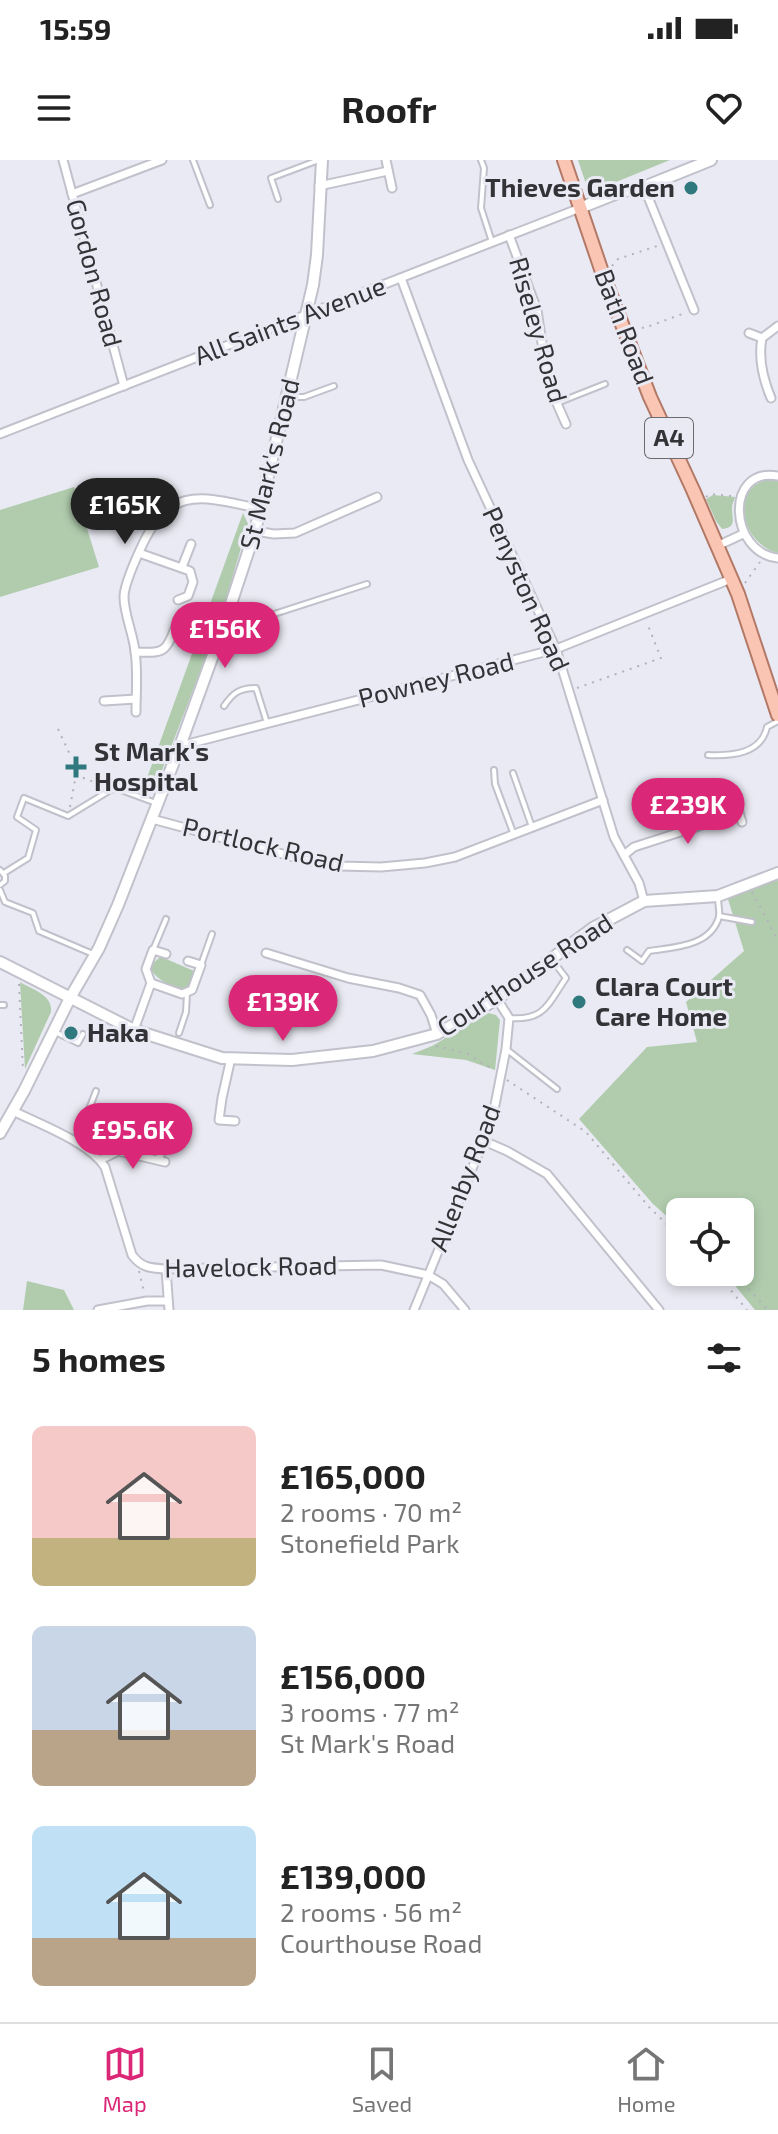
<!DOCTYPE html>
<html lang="en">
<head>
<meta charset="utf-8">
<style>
  body { margin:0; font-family:"Exo 2",sans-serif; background:#f6f6f6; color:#222; height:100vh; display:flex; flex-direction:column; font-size:30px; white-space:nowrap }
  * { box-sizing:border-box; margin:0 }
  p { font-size:26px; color:#767676 }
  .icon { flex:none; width:44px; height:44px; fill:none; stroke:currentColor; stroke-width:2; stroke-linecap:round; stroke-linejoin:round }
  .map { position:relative; height:1150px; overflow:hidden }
  .sheet { display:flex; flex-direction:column; background:#fff; flex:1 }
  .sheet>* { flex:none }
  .fabs { position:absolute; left:666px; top:1038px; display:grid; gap:16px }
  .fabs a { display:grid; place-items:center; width:88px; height:88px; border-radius:12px; background:#fff; box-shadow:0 4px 12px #0003; font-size:40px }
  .price { position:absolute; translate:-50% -68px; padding:0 18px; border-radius:28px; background:#db2777; color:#fff; font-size:26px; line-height:52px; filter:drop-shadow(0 2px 4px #0008) }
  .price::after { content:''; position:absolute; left:50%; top:48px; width:24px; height:18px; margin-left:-12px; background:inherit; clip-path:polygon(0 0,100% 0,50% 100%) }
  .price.on { background:#222; color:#fff }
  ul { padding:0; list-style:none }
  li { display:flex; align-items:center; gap:24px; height:200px; padding:0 32px }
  li span { display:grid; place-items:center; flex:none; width:224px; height:160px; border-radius:12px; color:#555 }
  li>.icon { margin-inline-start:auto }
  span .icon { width:96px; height:96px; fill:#fffc; stroke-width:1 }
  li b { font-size:34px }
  h2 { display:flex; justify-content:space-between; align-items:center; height:96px; padding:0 32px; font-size:34px }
  .status { display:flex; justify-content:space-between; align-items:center; height:56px; padding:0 40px; background:#fff; direction:ltr }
  .status svg { height:22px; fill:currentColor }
  header { display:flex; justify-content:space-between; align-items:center; height:104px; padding:0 32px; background:#fff; font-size:36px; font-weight:700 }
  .dock { display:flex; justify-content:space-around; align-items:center; height:112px; border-top:2px solid #e0e0e0; background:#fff; font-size:22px; color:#767676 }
  .dock a { display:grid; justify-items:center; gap:4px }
  .dock .on { color:#db2777 }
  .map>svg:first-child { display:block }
  .green { fill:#b0ccad }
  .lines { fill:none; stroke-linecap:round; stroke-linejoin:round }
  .lane-casing { stroke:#c1c1cb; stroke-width:8 }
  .street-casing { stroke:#c1c1cb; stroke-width:11 }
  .secondary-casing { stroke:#c1c1cb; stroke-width:14 }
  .primary-casing { stroke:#b37967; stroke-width:16 }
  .path { stroke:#b2b2ba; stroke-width:2; stroke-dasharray:2 6; stroke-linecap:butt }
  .lane { stroke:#fff; stroke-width:4 }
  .street { stroke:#fff; stroke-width:7 }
  .secondary { stroke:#fff; stroke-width:10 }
  .primary { stroke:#fbc5b3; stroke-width:12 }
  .poi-dot { fill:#2f787e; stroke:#eaeaf4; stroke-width:3 }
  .labels { text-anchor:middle; stroke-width:6; stroke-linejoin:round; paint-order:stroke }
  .shield { fill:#eaeaf4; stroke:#6a6a70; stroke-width:2 }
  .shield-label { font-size:24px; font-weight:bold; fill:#333337 }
  .poi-label { font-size:26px; font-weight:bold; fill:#333337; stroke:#eaeaf4; text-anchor:start }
  .street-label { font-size:26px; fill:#333337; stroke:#eaeaf4 }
</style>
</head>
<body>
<div class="status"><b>15:59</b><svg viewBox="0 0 49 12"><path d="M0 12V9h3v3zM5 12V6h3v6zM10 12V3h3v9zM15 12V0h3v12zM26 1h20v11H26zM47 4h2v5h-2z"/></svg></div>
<header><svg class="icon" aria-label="menu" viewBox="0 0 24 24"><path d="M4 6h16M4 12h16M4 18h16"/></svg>Roofr<svg class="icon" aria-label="heart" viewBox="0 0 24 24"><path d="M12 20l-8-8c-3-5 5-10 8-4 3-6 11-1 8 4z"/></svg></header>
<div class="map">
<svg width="778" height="1150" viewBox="0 0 778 1150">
  <rect width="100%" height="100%" fill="#eaeaf4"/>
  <g class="green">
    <path d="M578 0H670L589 33Z"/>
    <path d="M773 319 778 320V393C740 384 727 323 773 319Z"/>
    <path d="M74 327 99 407 0 437V350Z"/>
    <path d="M713 335 735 337C734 341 732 344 732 348 732 359 737 368 722 369L716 361 706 339Z"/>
    <path d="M243 353 248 364 219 463 159 618 152 629H143Z"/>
    <path d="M778 720V1150H755L724 1112H740V1052H680V1068L653 1044 579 959 647 887 697 882 686 842 744 791 727 736Z"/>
    <path d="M159 798H164L194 811C195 841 161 825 151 810L152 804Z"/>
    <path d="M20 822C33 830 53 835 51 852L25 909Z"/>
    <path d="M488 853 496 855 500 860 495 910 466 900 412 894 432 886Z"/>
    <path d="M27 1121 64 1130 74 1150H23Z"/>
  </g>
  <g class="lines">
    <defs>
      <g id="lane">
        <path d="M193 0 210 45"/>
        <path d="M481 0 484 8 481 48 492 82"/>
        <path d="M278 39 271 18 319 0"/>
        <path d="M290 237H304L334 226"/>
        <path d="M557 243 605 224"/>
        <path d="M227 463 240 465 367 424"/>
        <path d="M256 485 272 474 266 457"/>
        <path d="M224 546C233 533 239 528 256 528L267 563"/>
        <path d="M708 595C732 596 761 594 767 567L778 561"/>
        <path d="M494 610 495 624 514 675"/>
        <path d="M513 613 532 667"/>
        <path d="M0 710 5 716V721L0 725"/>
        <path d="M4 713 28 698 36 670 17 657 24 638 68 656 112 629 121 630 156 643"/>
        <path d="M0 730 5 742 33 753 39 771 93 794"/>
        <path d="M719 756 752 762"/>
        <path d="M153 790 166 759"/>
        <path d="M627 790 642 801 649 791C674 787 710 787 719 757 720 751 718 744 718 738"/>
        <path d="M201 805 212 774"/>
        <path d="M0 845H4"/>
        <path d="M509 858C545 861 548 844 566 818L553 801"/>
        <path d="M55 872 78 883 83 874"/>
        <path d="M179 873 186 852 187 833"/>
        <path d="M506 889 557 929"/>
        <path d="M77 980 96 931"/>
      </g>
      <g id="street">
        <path d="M63 0 124 226"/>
        <path d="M386 0 392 28"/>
        <path d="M319 26 388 11"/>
        <path d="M644 27 694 150"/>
        <path d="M72 34 162 0"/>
        <path d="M509 75 537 150 548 223 566 264"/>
        <path d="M401 118 468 300 556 489 614 677 639 723 644 741"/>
        <path d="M749 173 762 178"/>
        <path d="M771 238C763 219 758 199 762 178L778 166"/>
        <path d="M0 274 580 48"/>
        <path d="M778 316C724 306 729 393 778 398"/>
        <path d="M255 371 274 374 295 373 377 337"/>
        <path d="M717 386 743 374"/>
        <path d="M139 393 190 411 193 422 188 436 178 440"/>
        <path d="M182 407 191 384"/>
        <path d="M135 492C165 493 165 493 176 466"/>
        <path d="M104 541 136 539"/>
        <path d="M136 552C136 532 138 511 135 491 133 473 124 454 124 437 124 425 135 401 140 390 169 324 201 336 261 349"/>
        <path d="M180 586 556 489 731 419"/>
        <path d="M736 643 742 662"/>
        <path d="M152 659 305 700 339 706 381 707 425 703 455 697 603 640"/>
        <path d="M624 695 634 687 739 653"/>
        <path d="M266 793 348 818 399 828 420 835 431 855 437 874"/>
        <path d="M151 823 146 809 153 790 166 794"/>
        <path d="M134 870 151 823 182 834 192 830 201 805 188 801"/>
        <path d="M231 898 222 938 219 960 235 961"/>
        <path d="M13 951C39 964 89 982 105 1007L132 1095C142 1108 150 1108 166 1109L381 1105 428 1115 443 1124 465 1150"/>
        <path d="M484 981 507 991 547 1014 659 1150"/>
        <path d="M100 1000 118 991 165 1002"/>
        <path d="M159 1000 162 987 172 979"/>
        <path d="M166 1109 169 1150"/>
        <path d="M98 1150 147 1141H168"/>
        <path d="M414 1150 492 960 506 889 509 858 497 839"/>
      </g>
      <g id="secondary">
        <path d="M580 48 620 32 644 27 711 0"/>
        <path d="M0 802 134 870 222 898 292 900 373 891 437 874 497 839 593 768 644 741 718 736 778 713"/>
        <path d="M0 973 24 931 70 838 99 788 118 745 180 586 225 462 255 371 313 125 317 95 322 0"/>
      </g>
      <path id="primary" d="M564 0 603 115 650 237 693 330 738 434 778 555"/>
    </defs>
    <use href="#lane" class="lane-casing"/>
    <use href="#street" class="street-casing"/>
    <use href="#secondary" class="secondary-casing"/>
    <use href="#primary" class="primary-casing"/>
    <g class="path">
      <path d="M612 106 618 99 657 86"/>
      <path d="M634 166 644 168 685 153"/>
      <path d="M706 337 711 334 731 336"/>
      <path d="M745 423 760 402"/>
      <path d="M577 528 661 498 647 463"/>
      <path d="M58 569 72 599 76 614"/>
      <path d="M70 647 76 615 104 626"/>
      <path d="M752 732 778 780"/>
      <path d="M19 824 23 910"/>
      <path d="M436 886 466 893 492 909"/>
      <path d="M507 920 586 972 649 1047 680 1077"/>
      <path d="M139 1111 144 1132"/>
      <path d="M716 1112 747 1150"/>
      <path d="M743 1123 768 1150"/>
    </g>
    <use href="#lane" class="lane"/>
    <use href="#street" class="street"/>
    <use href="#secondary" class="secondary"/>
    <use href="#primary" class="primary"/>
  </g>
  <g class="poi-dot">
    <circle cx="691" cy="28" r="8"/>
    <path d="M72 595h8v8h8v8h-8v8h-8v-8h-8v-8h8z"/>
    <circle cx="579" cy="842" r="8"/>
    <circle cx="71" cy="873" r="8"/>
  </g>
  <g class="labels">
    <rect class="shield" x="645" y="258" width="48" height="40" rx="6"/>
    <g class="shield-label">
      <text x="669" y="286">A4</text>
    </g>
    <g class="poi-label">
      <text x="675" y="37" text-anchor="end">Thieves Garden</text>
      <text x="94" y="601">St Mark's<tspan x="94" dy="30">Hospital</tspan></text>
      <text x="595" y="836">Clara Court<tspan x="595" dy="30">Care Home</tspan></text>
      <text x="87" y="882">Haka</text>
    </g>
    <g class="street-label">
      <text transform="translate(94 113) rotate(75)" y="9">Gordon Road</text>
      <text transform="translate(290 161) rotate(-21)" y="9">All Saints Avenue</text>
      <text transform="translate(624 167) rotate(69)" y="9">Bath Road</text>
      <text transform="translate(538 170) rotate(74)" y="9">Riseley Road</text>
      <text transform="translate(270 304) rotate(-76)" y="9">St Mark's Road</text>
      <text transform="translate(526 429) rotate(66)" y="9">Penyston Road</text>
      <text transform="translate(436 520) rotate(-14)" y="9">Powney Road</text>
      <text transform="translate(263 685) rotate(13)" y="9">Portlock Road</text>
      <text transform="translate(525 815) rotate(-33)" y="9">Courthouse Road</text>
      <text transform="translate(465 1018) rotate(-69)" y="9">Allenby Road</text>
      <text transform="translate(251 1107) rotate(-1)" y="9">Havelock Road</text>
    </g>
  </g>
</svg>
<div class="fabs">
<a><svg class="icon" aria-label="locate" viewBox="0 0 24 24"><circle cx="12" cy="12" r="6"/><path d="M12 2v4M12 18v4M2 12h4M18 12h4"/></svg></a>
</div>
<b class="price on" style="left:125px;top:386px">£165K</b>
<b class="price" style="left:225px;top:510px">£156K</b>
<b class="price" style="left:688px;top:686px">£239K</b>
<b class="price" style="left:283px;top:883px">£139K</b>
<b class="price" style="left:133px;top:1011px">£95.6K</b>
</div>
<section class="sheet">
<h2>5 homes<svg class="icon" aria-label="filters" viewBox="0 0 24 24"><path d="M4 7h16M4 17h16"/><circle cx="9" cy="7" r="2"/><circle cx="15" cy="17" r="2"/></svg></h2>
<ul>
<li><span style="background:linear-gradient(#f6c9c9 70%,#c2b280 0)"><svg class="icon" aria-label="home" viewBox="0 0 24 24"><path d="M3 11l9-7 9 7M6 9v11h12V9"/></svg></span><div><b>£165,000</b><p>2 rooms · 70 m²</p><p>Stonefield Park</p></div></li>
<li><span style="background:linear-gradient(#c9d6e8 65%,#b9a48a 0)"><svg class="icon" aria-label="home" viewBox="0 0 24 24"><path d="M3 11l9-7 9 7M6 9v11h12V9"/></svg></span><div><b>£156,000</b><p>3 rooms · 77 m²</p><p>St Mark's Road</p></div></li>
<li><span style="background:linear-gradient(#bfe0f5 70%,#b9a48a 0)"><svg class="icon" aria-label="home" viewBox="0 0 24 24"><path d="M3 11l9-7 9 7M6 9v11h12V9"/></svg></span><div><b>£139,000</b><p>2 rooms · 56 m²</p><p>Courthouse Road</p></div></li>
</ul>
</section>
<nav class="dock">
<a class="on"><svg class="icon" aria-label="map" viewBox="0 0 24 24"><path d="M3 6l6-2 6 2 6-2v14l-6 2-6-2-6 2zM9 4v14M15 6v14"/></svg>Map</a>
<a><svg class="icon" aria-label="saved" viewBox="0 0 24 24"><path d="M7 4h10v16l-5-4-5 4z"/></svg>Saved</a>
<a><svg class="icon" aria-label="home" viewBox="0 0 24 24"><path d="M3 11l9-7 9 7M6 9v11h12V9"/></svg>Home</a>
</nav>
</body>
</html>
